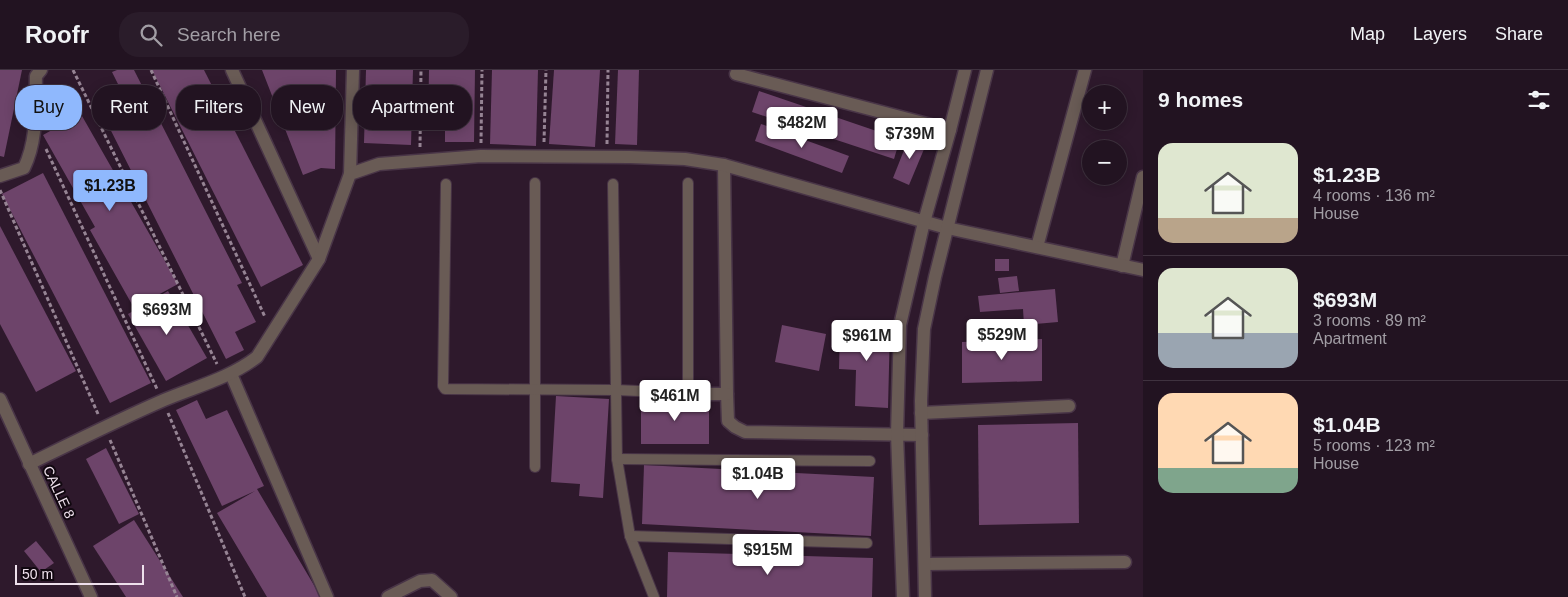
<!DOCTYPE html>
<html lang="en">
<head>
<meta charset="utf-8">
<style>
  body { margin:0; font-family:Arial,sans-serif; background:#2a1c2a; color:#f1f3f6; height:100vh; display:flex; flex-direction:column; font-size:19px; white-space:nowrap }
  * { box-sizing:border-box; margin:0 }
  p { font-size:16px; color:#a29ea5 }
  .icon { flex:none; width:28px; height:28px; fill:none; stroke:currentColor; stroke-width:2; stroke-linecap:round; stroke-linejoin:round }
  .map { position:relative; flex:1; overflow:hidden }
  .panel { display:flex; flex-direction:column; background:#221321; width:425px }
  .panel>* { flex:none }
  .guide { position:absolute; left:15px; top:15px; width:475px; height:45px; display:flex; gap:10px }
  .tools { position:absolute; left:1082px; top:15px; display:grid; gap:10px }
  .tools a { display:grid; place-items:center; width:45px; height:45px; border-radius:50%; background:#221321; box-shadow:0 2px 12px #0003,0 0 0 1px #3f323f; font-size:25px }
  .scale { position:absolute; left:15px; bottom:12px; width:129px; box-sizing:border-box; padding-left:5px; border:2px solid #eee0ec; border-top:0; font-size:14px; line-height:18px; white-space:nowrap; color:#eee0ec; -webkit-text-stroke:4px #110810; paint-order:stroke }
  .price { position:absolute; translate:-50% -42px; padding:0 11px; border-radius:5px; background:#fff; color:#222; font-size:16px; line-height:32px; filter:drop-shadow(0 1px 2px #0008) }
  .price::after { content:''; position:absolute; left:50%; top:30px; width:15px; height:11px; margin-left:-8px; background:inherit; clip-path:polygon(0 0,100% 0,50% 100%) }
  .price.selected { background:#8fb8fd; color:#111 }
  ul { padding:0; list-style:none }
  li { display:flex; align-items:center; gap:15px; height:125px; padding:0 15px }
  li+li { border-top:1px solid #3f323f }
  li span { display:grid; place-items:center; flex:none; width:140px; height:100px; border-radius:15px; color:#555 }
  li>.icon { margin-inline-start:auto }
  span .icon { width:60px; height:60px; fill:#fffc; stroke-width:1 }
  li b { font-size:21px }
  h2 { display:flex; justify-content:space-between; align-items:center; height:60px; padding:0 15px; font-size:21px }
  .tag { padding:0 18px; border-radius:20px; background:#221321; box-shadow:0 2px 12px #0003,0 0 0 1px #3f323f; font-size:18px; line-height:45px }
  .tag.selected { background:#8fb8fd; color:#111 }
  header { display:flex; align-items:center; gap:30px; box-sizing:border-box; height:70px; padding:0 25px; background:#221321; border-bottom:1px solid #3f323f }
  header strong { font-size:24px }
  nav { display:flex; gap:28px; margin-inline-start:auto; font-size:18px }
  .search { width:350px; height:45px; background:#2a1c2a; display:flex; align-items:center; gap:12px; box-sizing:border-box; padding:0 18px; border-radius:20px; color:#a29ea5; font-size:19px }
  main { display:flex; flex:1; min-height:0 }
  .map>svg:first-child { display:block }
  .building { fill:#6d446a }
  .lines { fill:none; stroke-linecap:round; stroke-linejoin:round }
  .service-casing { stroke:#493547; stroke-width:12 }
  .minor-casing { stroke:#493547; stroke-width:15 }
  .tertiary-casing { stroke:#493547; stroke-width:15 }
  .path { stroke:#968494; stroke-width:3; stroke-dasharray:4 2.5; stroke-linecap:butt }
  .service { stroke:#695b55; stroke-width:10 }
  .minor { stroke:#695b55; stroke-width:12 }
  .tertiary { stroke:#695b55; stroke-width:12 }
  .labels { text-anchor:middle; stroke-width:4; stroke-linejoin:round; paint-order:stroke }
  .street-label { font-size:14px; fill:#eee0ec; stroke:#110810 }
</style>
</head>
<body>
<header>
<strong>Roofr</strong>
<div class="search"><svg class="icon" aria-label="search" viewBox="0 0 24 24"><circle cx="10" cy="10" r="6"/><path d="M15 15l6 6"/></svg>Search here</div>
<nav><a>Map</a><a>Layers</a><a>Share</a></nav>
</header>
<main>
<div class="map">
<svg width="1143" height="527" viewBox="0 0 1143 527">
  <rect width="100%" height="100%" fill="#2e192c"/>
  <g class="building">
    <path d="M0 0H22L4 87 0 86Z"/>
    <path d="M117 0H134L242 213 237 215 256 252 235 262 244 280 226 289 95 29 119 16 112 2Z"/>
    <path d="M152 0H204L303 195 261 217Z"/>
    <path d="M262 0H336L335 99 321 98 303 105Z"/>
    <path d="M366 0H413L411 75 364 73Z"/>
    <path d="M429 0H475L474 72H445V59H428Z"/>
    <path d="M492 0H538L536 76 490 74Z"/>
    <path d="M554 0H600L595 77 549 74Z"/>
    <path d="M618 0H639L637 75 615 74Z"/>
    <path d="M759 21 900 69 894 89 752 42Z"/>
    <path d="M78 39 178 214 134 238 90 160 95 157 43 65 68 51 65 46Z"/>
    <path d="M761 54 849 86 842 103 755 71Z"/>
    <path d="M910 65 927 72 909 115 893 108Z"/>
    <path d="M43 103 151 313 110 333 2 124Z"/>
    <path d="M0 156 76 301 36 322 0 254Z"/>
    <rect x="995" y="189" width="14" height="12"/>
    <path d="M1017 206 1019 221 1000 223 998 208Z"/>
    <path d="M1055 219 1058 252 1024 255 1023 239 980 242 978 226Z"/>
    <path d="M168 221 207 288 166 311 128 244Z"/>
    <path d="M782 255 826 264 819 301 775 292Z"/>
    <path d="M840 255 890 257 888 338 855 336 856 300 839 299Z"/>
    <path d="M1042 269V311L962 313V272Z"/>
    <path d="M556 326 609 329 603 428 579 426 580 414 551 412Z"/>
    <path d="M197 330 206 349 227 340 264 416 257 419 321 527H267L217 443 255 421 222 436 176 340Z"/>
    <path d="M641 330 709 331V374H641Z"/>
    <path d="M1078 353 1079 453 979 455 978 355Z"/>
    <path d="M106 378 139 444 119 454 86 389Z"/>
    <path d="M644 395 874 407 871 466 642 454Z"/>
    <path d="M134 450 183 527H126L93 476Z"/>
    <path d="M36 471 54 493 41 502 24 481Z"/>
    <path d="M668 482 873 488 872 527H667Z"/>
  </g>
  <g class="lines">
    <defs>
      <g id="service">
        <path d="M535 113V397"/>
        <path d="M446 114 443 316 445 319 616 320 709 324"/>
        <path d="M613 114 617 389 630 466 654 527"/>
        <path d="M688 323V113"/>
        <path d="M617 389 870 391"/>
        <path d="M630 466 867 473"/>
      </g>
      <g id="minor">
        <path d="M232 0 319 189"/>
        <path d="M736 4 950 60"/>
        <path d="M724 95 727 324 728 351 735 357 745 362 922 365"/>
        <path d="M350 104 353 0"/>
        <path d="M0 106 24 98C38 69 35 37 36 6L41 0"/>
        <path d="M1037 177 1085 0"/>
        <path d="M1122 196 1143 107"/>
        <path d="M231 304 327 527"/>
        <path d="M709 324H727"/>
        <path d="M921 343 1069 336"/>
        <path d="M29 394C74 372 118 350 164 330 195 317 230 308 257 287L319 189 350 104 379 94 481 86 630 87 685 89 724 95 947 158 1143 200"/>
        <path d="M925 494 1125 492"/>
        <path d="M388 527 420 511 432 510 451 527"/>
        <path d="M903 527 897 364 900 255 924 152 950 60 965 0"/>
        <path d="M925 527 921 331 924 259 935 207 987 0"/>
      </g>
      <path id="tertiary" d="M0 329 91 527"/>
    </defs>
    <use href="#service" class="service-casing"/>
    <use href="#minor" class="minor-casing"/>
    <use href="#tertiary" class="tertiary-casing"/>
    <g class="path">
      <path d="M73 0 217 294"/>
      <path d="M151 0 265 247"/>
      <path d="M544 72 546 0"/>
      <path d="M481 73 482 0"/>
      <path d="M607 74 608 0"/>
      <path d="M420 77 421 0"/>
      <path d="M46 79 157 319"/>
      <path d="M0 120 98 344"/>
      <path d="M168 343 245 527"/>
      <path d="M110 370 177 527"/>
    </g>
    <use href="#service" class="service"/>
    <use href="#minor" class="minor"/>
    <use href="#tertiary" class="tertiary"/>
  </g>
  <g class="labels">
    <g class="street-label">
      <text transform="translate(59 422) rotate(65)" y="5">CALLE 8</text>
    </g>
  </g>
</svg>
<div class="tools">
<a>+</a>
<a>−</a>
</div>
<div class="scale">50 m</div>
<b class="price" style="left:802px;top:79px">$482M</b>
<b class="price" style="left:910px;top:90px">$739M</b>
<b class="price selected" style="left:110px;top:142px">$1.23B</b>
<b class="price" style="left:167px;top:266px">$693M</b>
<b class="price" style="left:1002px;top:291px">$529M</b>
<b class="price" style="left:867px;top:292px">$961M</b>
<b class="price" style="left:675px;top:352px">$461M</b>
<b class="price" style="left:758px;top:430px">$1.04B</b>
<b class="price" style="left:768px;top:506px">$915M</b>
<div class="guide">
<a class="tag selected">Buy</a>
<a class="tag">Rent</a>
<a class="tag">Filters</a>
<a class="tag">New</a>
<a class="tag">Apartment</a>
</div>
</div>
<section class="panel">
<h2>9 homes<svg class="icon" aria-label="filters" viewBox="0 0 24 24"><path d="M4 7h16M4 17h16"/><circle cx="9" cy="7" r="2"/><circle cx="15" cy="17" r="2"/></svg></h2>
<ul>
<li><span style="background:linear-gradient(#dfe7d0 75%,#b9a48a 0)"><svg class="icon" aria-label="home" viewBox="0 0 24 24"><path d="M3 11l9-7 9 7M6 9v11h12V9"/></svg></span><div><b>$1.23B</b><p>4 rooms · 136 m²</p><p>House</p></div></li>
<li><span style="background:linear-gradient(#dfe7d0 65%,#9aa5b1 0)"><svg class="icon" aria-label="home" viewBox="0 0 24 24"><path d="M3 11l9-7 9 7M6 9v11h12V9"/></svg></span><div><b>$693M</b><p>3 rooms · 89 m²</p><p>Apartment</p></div></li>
<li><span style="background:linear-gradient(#ffd9b3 75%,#7fa58c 0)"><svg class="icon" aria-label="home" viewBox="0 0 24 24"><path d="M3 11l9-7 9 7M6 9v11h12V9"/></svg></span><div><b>$1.04B</b><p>5 rooms · 123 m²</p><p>House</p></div></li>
</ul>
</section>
</main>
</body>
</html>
